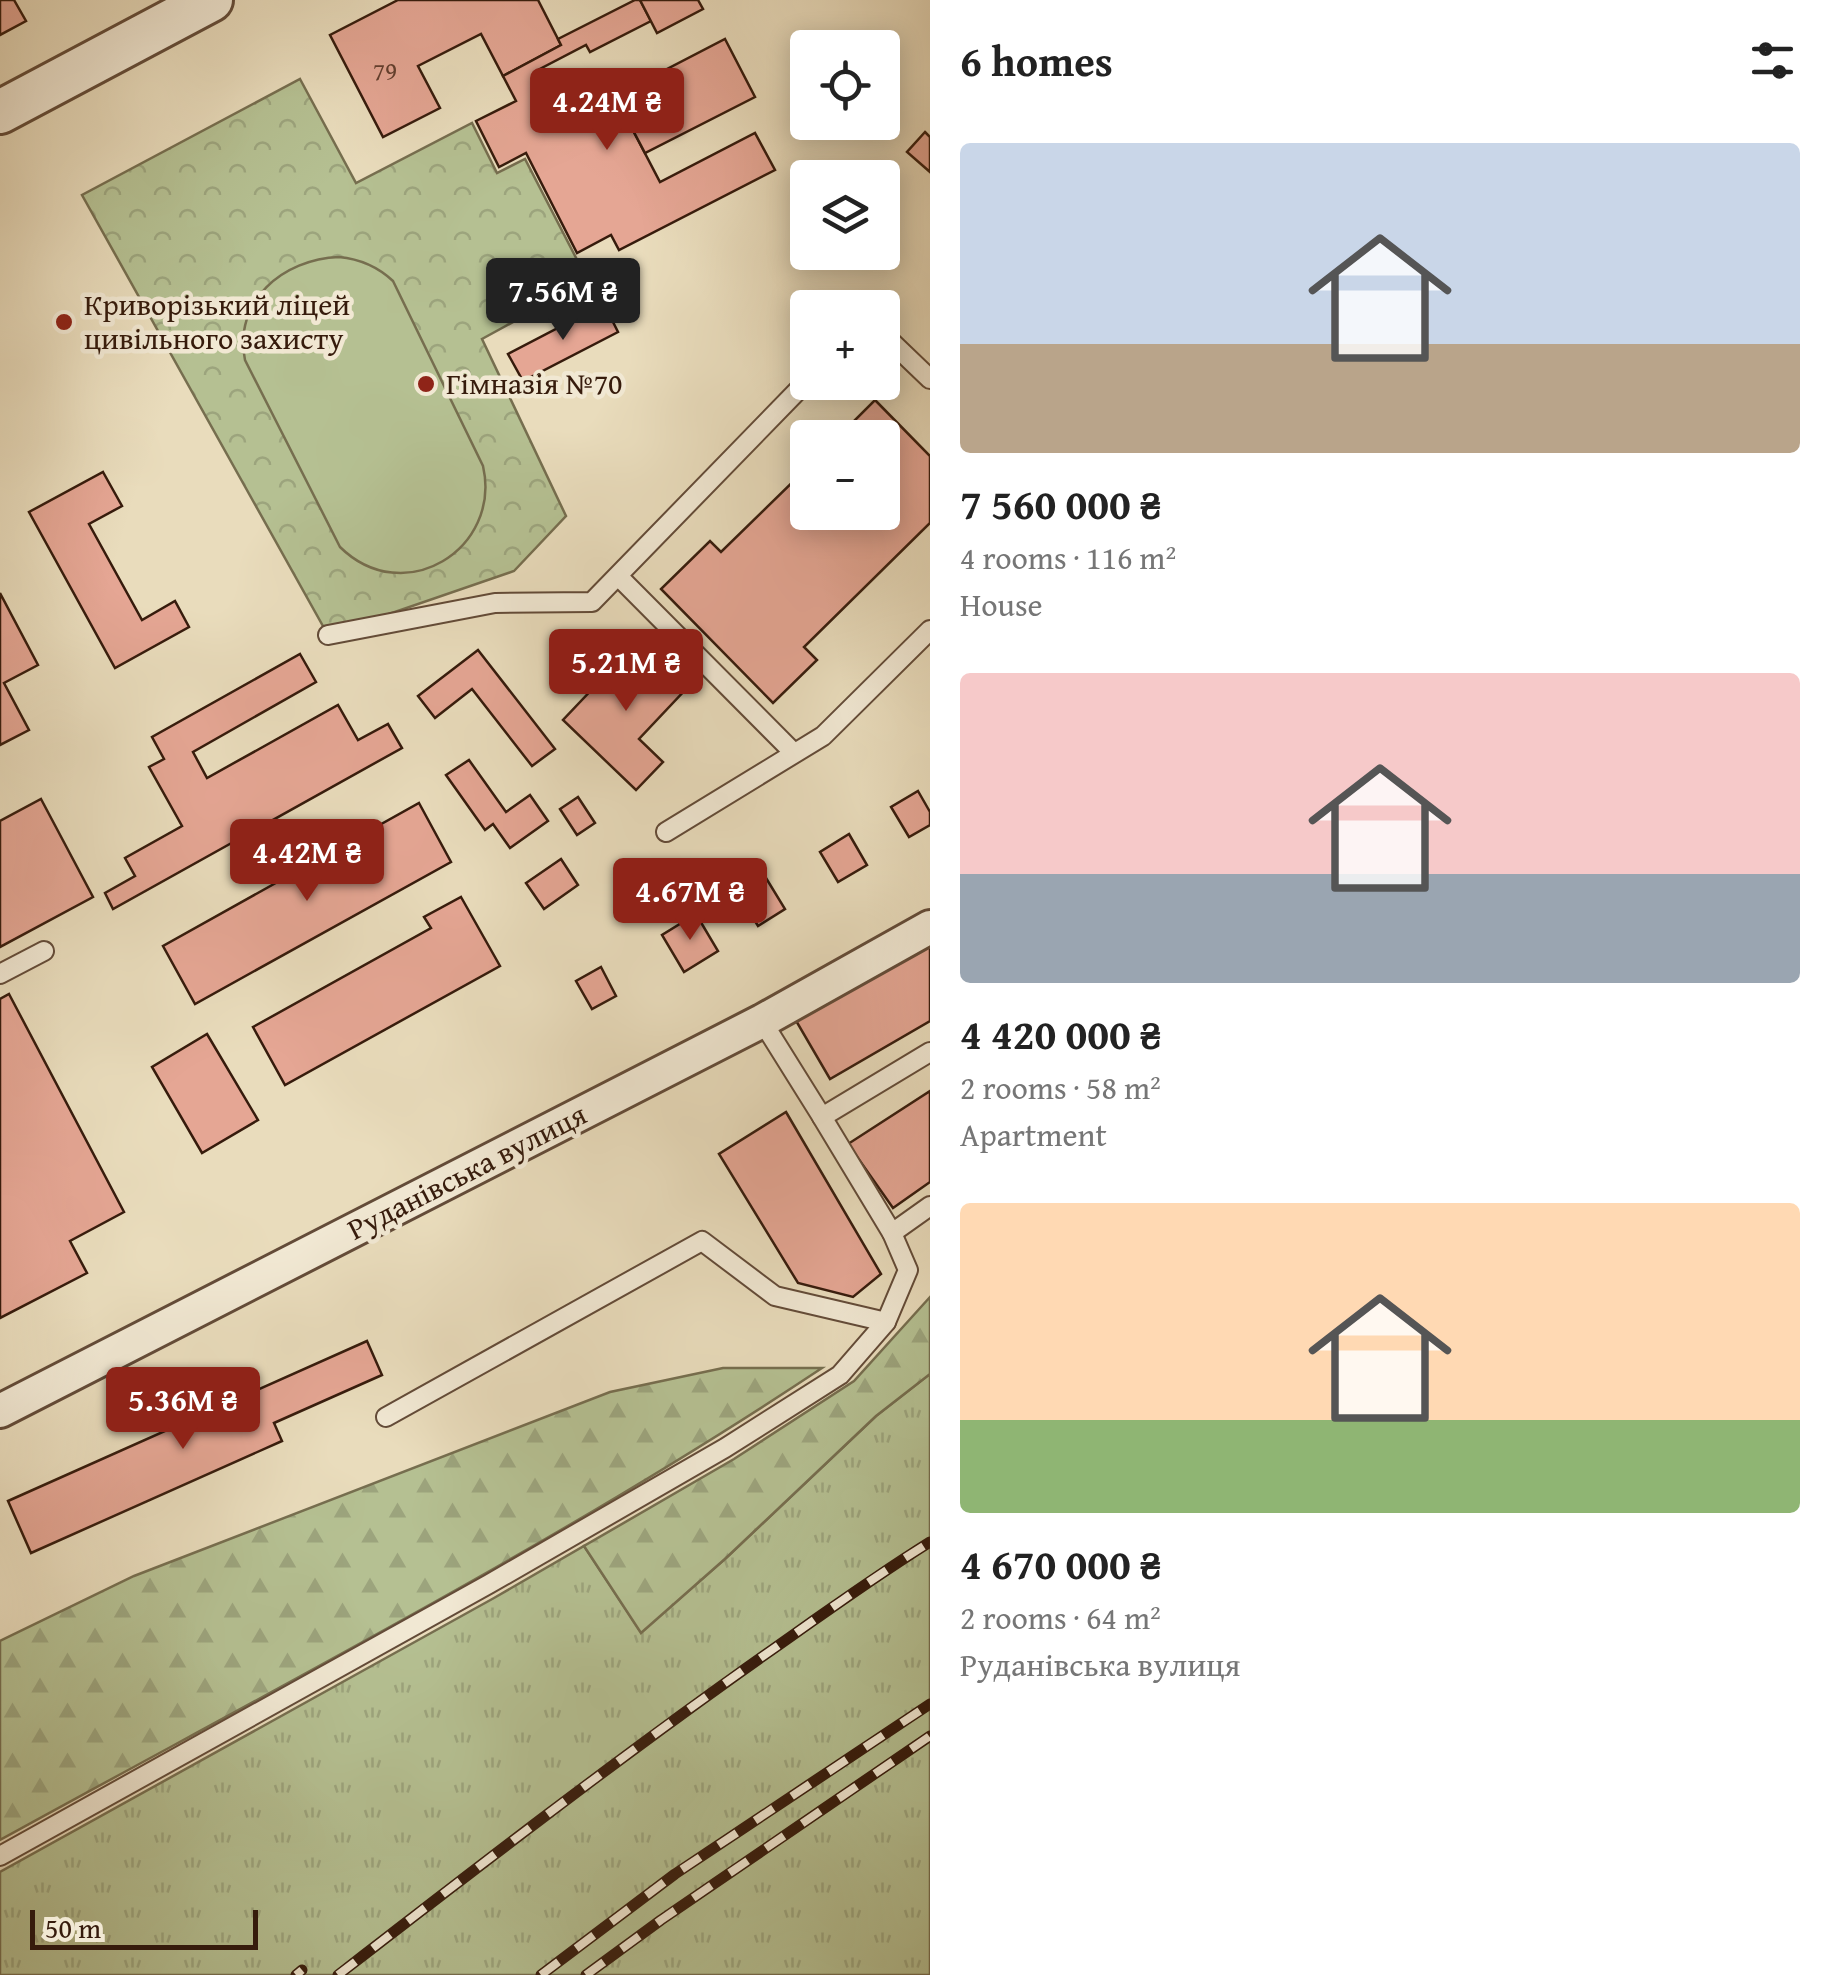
<!DOCTYPE html>
<html lang="en">
<head>
<meta charset="utf-8">
<style>
  body { margin:0; font-family:"Gentium Book Plus",serif; background:#f2f2f2; color:#222; height:100vh; display:flex; flex-direction:column; font-size:38px; white-space:nowrap }
  * { box-sizing:border-box; margin:0 }
  p { font-size:32px; color:#767676 }
  .icon { flex:none; width:55px; height:55px; fill:none; stroke:currentColor; stroke-width:2; stroke-linecap:round; stroke-linejoin:round }
  .map { position:relative; flex:1; overflow:hidden }
  .side { display:flex; flex-direction:column; background:#fff; width:900px }
  .side>* { flex:none }
  .buttons { position:absolute; left:790px; top:30px; display:grid; gap:20px }
  .buttons a { display:grid; place-items:center; width:110px; height:110px; border-radius:10px; background:#fff; box-shadow:0 5px 25px #0003; font-size:50px }
  .scale { position:absolute; left:30px; bottom:25px; width:228px; box-sizing:border-box; padding-left:10px; border:5px solid #361b0c; border-top:0; font-size:28px; line-height:35px; white-space:nowrap; color:#361b0c; -webkit-text-stroke:8px #f1e8d3; paint-order:stroke }
  .price { position:absolute; translate:-50% -85px; padding:0 22px; border-radius:10px; background:#8f2418; color:#fff; font-size:32px; line-height:65px; filter:drop-shadow(0 2px 5px #0008) }
  .price::after { content:''; position:absolute; left:50%; top:60px; width:30px; height:22px; margin-left:-15px; background:inherit; clip-path:polygon(0 0,100% 0,50% 100%) }
  .price.current { background:#222; color:#fff }
  ul { padding:0; list-style:none }
  li { display:grid; align-content:center; gap:20px; height:530px; padding:0 30px }
  li span { display:grid; place-items:center; height:310px; border-radius:10px; color:#555 }
  li>.icon { margin-inline-start:auto }
  span .icon { width:180px; height:180px; fill:#fffc; stroke-width:1 }
  li b { font-size:42px }
  h2 { display:flex; justify-content:space-between; align-items:center; height:120px; padding:0 30px; font-size:42px }
  main { display:flex; flex:1; min-height:0 }
  .map>svg:first-child { display:block }
  .grass { fill:url(#grass-tufts); stroke:#766e4f; stroke-width:2.5 }
  .forest { fill:url(#forest-firs); stroke:#766e4f; stroke-width:2.5 }
  .park { fill:url(#park-crowns); stroke:#766e4f; stroke-width:2.5 }
  .pitch { fill:#b5c092; stroke:#766e4f; stroke-width:2.5 }
  .building { fill:#e5a694; stroke:#361b0c; stroke-width:2.5 }
  .lines { fill:none; stroke-linecap:round; stroke-linejoin:round }
  .service-casing { stroke:#634b38; stroke-width:22 }
  .minor-casing { stroke:#634b38; stroke-width:38 }
  .tertiary-casing { stroke:#634b38; stroke-width:48 }
  .service { stroke:#f1e8d3; stroke-width:18 }
  .minor { stroke:#f1e8d3; stroke-width:32 }
  .tertiary { stroke:#f1e8d3; stroke-width:42 }
  .rail-casing { stroke:#361b0c; stroke-width:11 }
  .rail { stroke:#f1e8d3; stroke-width:8; stroke-dasharray:22; stroke-linecap:butt }
  .poi-dot { fill:#8f2418; stroke:#f1e8d3; stroke-width:4 }
  .labels { text-anchor:middle; stroke-width:9; stroke-linejoin:round; paint-order:stroke }
  .number-label { font-size:25px; fill:#623e2e }
  .poi-label { font-size:30px; fill:#361b0c; stroke:#f1e8d3; text-anchor:start }
  .street-label { font-size:30px; fill:#361b0c; stroke:#f1e8d3 }
</style>
</head>
<body>
<main>
<div class="map">
<svg width="930" height="1975" viewBox="0 0 930 1975">
  <defs>
    <pattern id="grass-tufts" width="24" height="20" patternUnits="userSpaceOnUse" patternTransform="scale(2.5)"><rect width="24" height="20" fill="#b5c092"/><path d="M3 7l-1-3M5 7V3M7 7l1-3M15 17l-1-3M17 17v-4M19 17l1-3" fill="none" stroke="#9ca47d"/></pattern>
    <pattern id="forest-firs" width="22" height="20" patternUnits="userSpaceOnUse" patternTransform="scale(2.5)"><rect width="22" height="20" fill="#b5c092"/><path d="M5 1l3.5 6h-7zM16 11l3.5 6h-7z" fill="#9ca47d"/></pattern>
    <pattern id="park-crowns" width="20" height="18" patternUnits="userSpaceOnUse" patternTransform="scale(2.5)"><rect width="20" height="18" fill="#b5c092"/><path d="M2 6a3 3 0 1 1 6 0M12 15a3 3 0 1 1 6 0" fill="none" stroke="#9ca47d"/></pattern>
  </defs>
  <rect width="100%" height="100%" fill="#e9dcbc"/>
  <filter id="stains"><feTurbulence type="fractalNoise" baseFrequency=".002" numOctaves="4"/><feColorMatrix values="0 0 0 0 .2 0 0 0 0 .09 0 0 0 0 .02 0 0 0 .5 -.17"/></filter>
  <radialGradient id="worn" r=".72"><stop offset=".6" stop-color="#630" stop-opacity="0"/><stop offset="1" stop-color="#630" stop-opacity=".3"/></radialGradient>
  <path class="grass" d="M930 1374V1975H0V1872L494 1598 584 1546 641 1632 726 1558 876 1416Z"/>
  <g class="forest">
    <path d="M930 1297V1374L876 1416 726 1558 641 1633 584 1546 734 1459 854 1381Z"/>
    <path d="M723 1368H822C559 1543 276 1688 0 1840V1641L134 1576 610 1392Z"/>
  </g>
  <path class="park" d="M300 79 356 183 472 123 497 173 525 159 588 281 482 339 566 516 514 571 328 635 82 195Z"/>
  <path class="pitch" d="M339 257C360 259 377 266 393 281L483 466C502 549 404 610 340 547L245 360C233 301 283 259 339 257Z"/>
  <g class="building">
    <path d="M0 0H14L26 21 0 35Z"/>
    <path d="M398 0H538L561 45 503 76 481 34 418 66 440 108 383 137 330 35Z"/>
    <path d="M635 0H640L651 21 590 52 586 45 536 71 563 123 615 96 660 182 755 133 775 170 619 250 611 235 577 253 526 153 499 167 476 121 516 101 503 76 561 45 558 39Z"/>
    <path d="M640 0H698L703 9 657 33Z"/>
    <path d="M725 39 755 97 645 153 615 96Z"/>
    <path d="M925 132 930 137V172L907 152Z"/>
    <path d="M604 304 618 332 523 381 508 354Z"/>
    <path d="M875 400 930 456V523L804 647 817 660 773 703 661 589 710 541 721 552 808 467V512H882V438H837Z"/>
    <path d="M103 472 122 506 89 524 142 620 175 601 189 627 115 668 29 512Z"/>
    <path d="M0 593 38 665 4 683 29 730 0 745Z"/>
    <path d="M637 642 686 689 639 739 663 762 636 790 563 720Z"/>
    <path d="M478 650 555 749 532 766 472 689 435 718 418 696Z"/>
    <path d="M300 654 316 682 193 752 207 778 338 705 358 740 388 724 402 748 113 909 105 893 135 876 125 858 182 826 149 767 164 759 152 737Z"/>
    <path d="M469 760 506 812 530 795 548 821 510 848 493 824 485 830 446 775Z"/>
    <path d="M918 791 930 812V825L909 837 891 807Z"/>
    <path d="M578 797 595 823 577 835 560 809Z"/>
    <path d="M41 799 93 897 0 947V821Z"/>
    <path d="M419 803 451 862 195 1004 163 946Z"/>
    <path d="M849 834 867 865 838 882 820 852Z"/>
    <path d="M561 859 578 885 544 909 526 883Z"/>
    <path d="M766 878 785 909 758 926 739 895Z"/>
    <path d="M461 897 500 966 285 1085 253 1027 431 928 424 917Z"/>
    <path d="M696 914 718 951 684 972 662 935Z"/>
    <path d="M930 942V1021L830 1079 795 1019Z"/>
    <path d="M601 967 616 996 592 1009 576 981Z"/>
    <path d="M9 994 124 1212 70 1241 87 1273 0 1318V999Z"/>
    <path d="M207 1034 258 1120 202 1153 152 1067Z"/>
    <path d="M930 1091V1182L893 1208 848 1144Z"/>
    <path d="M786 1112 881 1274 853 1297 798 1283 719 1154Z"/>
    <path d="M367 1341 382 1375 274 1423 282 1441 31 1553 8 1501Z"/>
  </g>
  <g class="lines">
    <defs>
      <g id="service">
        <path d="M882 333 930 379"/>
        <path d="M619 577 794 753"/>
        <path d="M328 635 495 603 592 602 808 380"/>
        <path d="M666 832 823 736 930 630"/>
        <path d="M0 974 44 951"/>
        <path d="M762 1021 822 1117 930 1052"/>
        <path d="M822 1117 892 1233 930 1206"/>
        <path d="M386 1417 702 1241 775 1296 886 1322"/>
        <path d="M0 1856 489 1584 725 1448 840 1375 886 1322 908 1270 892 1233"/>
      </g>
      <path id="minor" d="M0 1411 762 1021 930 927"/>
      <path id="tertiary" d="M0 112 211 0"/>
    </defs>
    <use href="#service" class="service-casing"/>
    <use href="#minor" class="minor-casing"/>
    <use href="#tertiary" class="tertiary-casing"/>
    <use href="#service" class="service"/>
    <use href="#minor" class="minor"/>
    <use href="#tertiary" class="tertiary"/>
    <defs>
      <g id="rail">
        <path d="M296 1975 302 1970"/>
        <path d="M338 1975C479 1866 620 1757 766 1654 820 1616 874 1577 930 1542"/>
        <path d="M541 1975 675 1874 930 1704"/>
        <path d="M586 1975 661 1920 930 1736"/>
      </g>
    </defs>
    <use href="#rail" class="rail-casing"/>
    <use href="#rail" class="rail"/>
  </g>
  <g class="poi-dot">
    <circle cx="64" cy="322" r="10"/>
    <circle cx="426" cy="384" r="10"/>
  </g>
  <g class="labels">
    <g class="number-label">
      <text x="385" y="80">79</text>
    </g>
    <g class="poi-label">
      <text x="84" y="315">Криворізький ліцей<tspan x="84" dy="34">цивільного захисту</tspan></text>
      <text x="446" y="394">Гімназія №70</text>
    </g>
    <g class="street-label">
      <text transform="translate(467 1172) rotate(-27)" y="10">Руданівська вулиця</text>
    </g>
  </g>
  <rect width="100%" height="100%" filter="url(#stains)"/>
  <rect width="100%" height="100%" fill="url(#worn)"/>
</svg>
<div class="buttons">
<a><svg class="icon" aria-label="locate" viewBox="0 0 24 24"><circle cx="12" cy="12" r="6"/><path d="M12 2v4M12 18v4M2 12h4M18 12h4"/></svg></a>
<a><svg class="icon" aria-label="layers" viewBox="0 0 24 24"><path d="M12 4l9 5-9 5-9-5zM3 14l9 5 9-5"/></svg></a>
<a>+</a>
<a>−</a>
</div>
<div class="scale">50 m</div>
<b class="price" style="left:607px;top:153px">4.24M ₴</b>
<b class="price current" style="left:563px;top:343px">7.56M ₴</b>
<b class="price" style="left:626px;top:714px">5.21M ₴</b>
<b class="price" style="left:307px;top:904px">4.42M ₴</b>
<b class="price" style="left:690px;top:943px">4.67M ₴</b>
<b class="price" style="left:183px;top:1452px">5.36M ₴</b>
</div>
<section class="side">
<h2>6 homes<svg class="icon" aria-label="filters" viewBox="0 0 24 24"><path d="M4 7h16M4 17h16"/><circle cx="9" cy="7" r="2"/><circle cx="15" cy="17" r="2"/></svg></h2>
<ul>
<li><span style="background:linear-gradient(#c9d6e8 65%,#b9a48a 0)"><svg class="icon" aria-label="home" viewBox="0 0 24 24"><path d="M3 11l9-7 9 7M6 9v11h12V9"/></svg></span><div><b>7 560 000 ₴</b><p>4 rooms · 116 m²</p><p>House</p></div></li>
<li><span style="background:linear-gradient(#f6c9c9 65%,#9aa5b1 0)"><svg class="icon" aria-label="home" viewBox="0 0 24 24"><path d="M3 11l9-7 9 7M6 9v11h12V9"/></svg></span><div><b>4 420 000 ₴</b><p>2 rooms · 58 m²</p><p>Apartment</p></div></li>
<li><span style="background:linear-gradient(#ffd9b3 70%,#8fb573 0)"><svg class="icon" aria-label="home" viewBox="0 0 24 24"><path d="M3 11l9-7 9 7M6 9v11h12V9"/></svg></span><div><b>4 670 000 ₴</b><p>2 rooms · 64 m²</p><p>Руданівська вулиця</p></div></li>
</ul>
</section>
</main>
</body>
</html>
